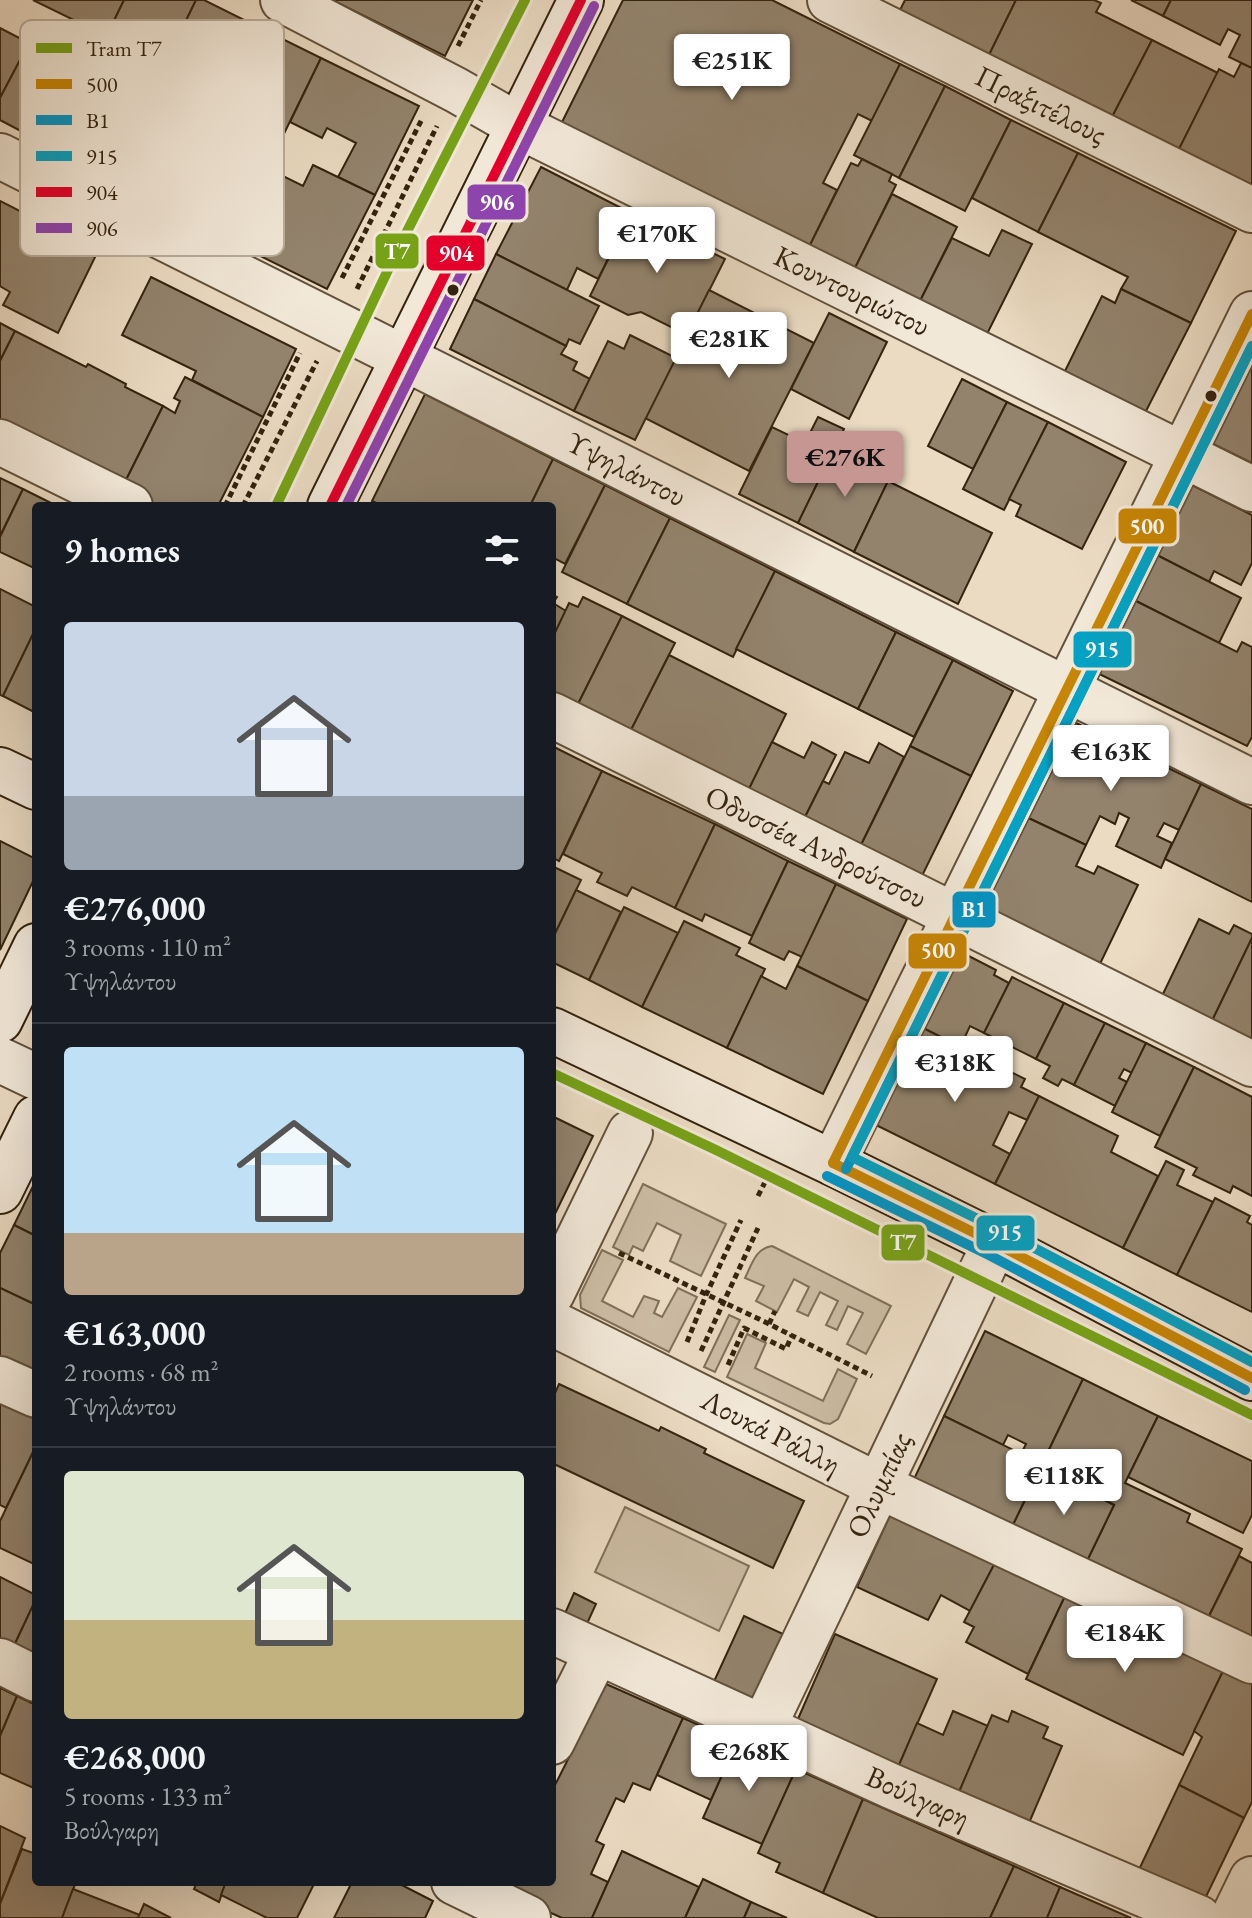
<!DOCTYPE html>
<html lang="en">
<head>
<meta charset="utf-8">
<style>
  body { margin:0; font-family:"EB Garamond",serif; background:#20242c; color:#f1f3f6; height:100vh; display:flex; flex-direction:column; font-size:30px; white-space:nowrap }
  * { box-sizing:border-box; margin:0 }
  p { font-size:26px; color:#9ea1a6 }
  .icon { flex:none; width:44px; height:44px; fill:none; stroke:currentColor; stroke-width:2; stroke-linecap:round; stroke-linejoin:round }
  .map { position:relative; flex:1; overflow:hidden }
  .side { position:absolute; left:32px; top:502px; width:524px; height:1384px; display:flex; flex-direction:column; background:#171b24; border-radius:8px; box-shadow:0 8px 32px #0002 }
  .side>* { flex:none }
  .price { position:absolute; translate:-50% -68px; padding:0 18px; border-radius:8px; background:#fff; color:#222; font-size:26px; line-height:52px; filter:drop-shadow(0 2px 4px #0008) }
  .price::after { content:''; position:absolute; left:50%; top:48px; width:24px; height:18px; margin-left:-12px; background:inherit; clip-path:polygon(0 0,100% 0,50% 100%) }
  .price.selected { background:#c59692; color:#111 }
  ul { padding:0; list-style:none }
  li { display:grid; align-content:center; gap:16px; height:424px; padding:0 32px }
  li+li { border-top:2px solid #363941 }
  li span { display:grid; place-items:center; height:248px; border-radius:8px; color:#555 }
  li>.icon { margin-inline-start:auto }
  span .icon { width:144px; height:144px; fill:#fffc; stroke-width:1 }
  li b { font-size:34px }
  h2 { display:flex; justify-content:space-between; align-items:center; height:96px; padding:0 32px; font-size:34px }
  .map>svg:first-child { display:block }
  .green { fill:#ccbca4; stroke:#80705a; stroke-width:2 }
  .building { fill:#93836d; stroke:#34230f; stroke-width:2 }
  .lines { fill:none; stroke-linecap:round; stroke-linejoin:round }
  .street-casing { stroke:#62513c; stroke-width:48 }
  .secondary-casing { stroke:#34230f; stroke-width:48 }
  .path { stroke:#34230f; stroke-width:5; stroke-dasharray:6 4; stroke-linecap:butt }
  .street { stroke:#f2e8d8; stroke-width:44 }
  .secondary { stroke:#f2e8d8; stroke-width:44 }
  .bus-1-casing { stroke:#f2e8d8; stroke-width:16 }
  .bus-2-casing { stroke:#f2e8d8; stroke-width:16 }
  .bus-3-casing { stroke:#f2e8d8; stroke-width:16 }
  .bus-4-casing { stroke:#f2e8d8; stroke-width:16 }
  .bus-5-casing { stroke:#f2e8d8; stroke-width:16 }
  .bus-1 { stroke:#c68504; stroke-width:10 }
  .bus-2 { stroke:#0095c8; stroke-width:10 }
  .bus-3 { stroke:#03a2c4; stroke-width:10 }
  .bus-4 { stroke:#e4002b; stroke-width:10 }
  .bus-5 { stroke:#8e44ad; stroke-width:10 }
  .tram-1-casing { stroke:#f2e8d8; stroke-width:16 }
  .tram-1 { stroke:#77a218; stroke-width:10 }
  .bus-dot { fill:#34230f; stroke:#f2e8d8; stroke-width:3 }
  .labels { text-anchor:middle; stroke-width:7; stroke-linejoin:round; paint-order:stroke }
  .street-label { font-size:30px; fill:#34230f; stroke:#f2e8d8 }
  .key { fill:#f2e8d8; stroke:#b9ad9c; stroke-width:2 }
  .key-label { font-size:22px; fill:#34230f }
  .line-badge { stroke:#f2e8d8; stroke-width:3 }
  .badge-label { font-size:22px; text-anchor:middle; font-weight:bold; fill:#fff }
</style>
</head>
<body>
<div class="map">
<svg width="1252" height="1918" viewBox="0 0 1252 1918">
  <rect width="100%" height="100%" fill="#ebdbc3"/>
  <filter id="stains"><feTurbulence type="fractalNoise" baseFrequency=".0025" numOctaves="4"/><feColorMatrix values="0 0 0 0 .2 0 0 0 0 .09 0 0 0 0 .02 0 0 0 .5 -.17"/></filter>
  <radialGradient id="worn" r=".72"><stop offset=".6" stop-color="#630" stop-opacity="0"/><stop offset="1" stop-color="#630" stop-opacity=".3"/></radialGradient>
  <g class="green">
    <path d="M643 1184 726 1224 701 1276 670 1261 681 1235 657 1223 643 1251 633 1246 629 1255 613 1247Z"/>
    <path d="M772 1246 891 1306 866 1354 847 1344 863 1313 848 1306 837 1330 826 1325 838 1301 820 1292 808 1316 797 1311 809 1287 794 1279 777 1312 756 1301 764 1286 745 1278C752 1264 756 1248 772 1246Z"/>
    <path d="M602 1250 623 1260 602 1301 633 1317 644 1296 659 1301 654 1313 662 1317 678 1288 697 1297 669 1352 581 1308 580 1295Z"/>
    <path d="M729 1315 740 1320 715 1372 704 1367Z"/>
    <path d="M747 1334 766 1343 755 1368 823 1401 838 1369 857 1379 838 1419 830 1424 824 1423 727 1377Z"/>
    <path d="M625 1507 749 1566 719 1631 595 1572Z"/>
  </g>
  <g class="building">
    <path d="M33 0H124L103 43 75 29 78 22Z"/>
    <path d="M124 0H196L161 72 115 49 121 37 109 31Z"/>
    <path d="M196 0H204L321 58 280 142 227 115 231 107 161 72Z"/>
    <path d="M332 0H473L445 56Z"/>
    <path d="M623 0H772L900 64 872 121 858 114 823 183 837 190 809 247 561 124Z"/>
    <path d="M905 0H1016L988 57 899 12Z"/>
    <path d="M1016 0H1094L1101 3 1096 12 1152 40 1111 119 988 57Z"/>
    <path d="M1131 0H1171L1163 16Z"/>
    <path d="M1171 0H1252V68L1229 57 1240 35 1228 29 1220 45 1163 16Z"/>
    <path d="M0 28 29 43 0 98Z"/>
    <path d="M1152 40 1218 73 1177 153 1111 119Z"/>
    <path d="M29 43 123 93 85 165 0 120V98Z"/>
    <path d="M321 58 419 106 375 195 338 177 356 143 327 128 322 138 290 122Z"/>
    <path d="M1241 63 1252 68V191L1177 153 1219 69 1234 77Z"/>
    <path d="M900 64 945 86 899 178 854 155Z"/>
    <path d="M945 86 1011 120 965 211 899 178Z"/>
    <path d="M1011 120 1078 153 1038 232 972 198Z"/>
    <path d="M1078 153 1236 231 1191 323 1121 289 1128 277 1038 232Z"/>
    <path d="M862 159 892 174 889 181 896 185 854 270 809 247 851 163 858 166Z"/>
    <path d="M313 165 375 195 327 289 238 245 273 171 303 186Z"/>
    <path d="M541 167 631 213 598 279 577 268 567 290 496 254Z"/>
    <path d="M892 194 957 227 919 303 854 270Z"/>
    <path d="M0 201 98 251 58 333 3 305 10 292 0 286Z"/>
    <path d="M631 213 725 259 687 335 641 312 628 315 590 296Z"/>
    <path d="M1002 230 1032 244 986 336 919 303 952 238 989 256Z"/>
    <path d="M496 254 599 306 580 344 569 339 566 346 474 299Z"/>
    <path d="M151 277 296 349 263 417 192 380 196 371 122 335Z"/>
    <path d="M1121 289 1191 323 1144 415 1063 375 1102 296 1115 303Z"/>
    <path d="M709 290 814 343 749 471 645 418Z"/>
    <path d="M474 299 566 346 561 354 577 362 573 370 590 379 574 411 450 349Z"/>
    <path d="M829 313 887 342 849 419 791 389Z"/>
    <path d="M0 323 15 331 0 361Z"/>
    <path d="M15 331 86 367 88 364 126 384 125 387 163 406 122 488 0 426V361Z"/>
    <path d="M630 335 676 358 635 440 574 411 608 341 624 349Z"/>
    <path d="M1252 350V463L1209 442Z"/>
    <path d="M185 377 263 417 218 506H157L122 488 163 406 175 413 180 401 174 398Z"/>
    <path d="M962 379 1007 402 973 469 928 446Z"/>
    <path d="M425 394 553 459 530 506H383L372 501Z"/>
    <path d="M1007 402 1048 422 1004 510 963 489Z"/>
    <path d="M818 417 844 429 798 523 739 494 772 427 805 443Z"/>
    <path d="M1048 422 1126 462 1082 549 1016 516 1021 505 1009 499Z"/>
    <path d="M835 447 891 475 854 552 798 523Z"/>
    <path d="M553 459 605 485 565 564 552 557V506H530Z"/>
    <path d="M0 478 23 489 1 534H0Z"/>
    <path d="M888 481 992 533 958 604 854 552Z"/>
    <path d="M1186 482 1252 515V563L1241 585 1214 571 1209 582 1151 552Z"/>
    <path d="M605 485 670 518 627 604 562 572Z"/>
    <path d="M23 489 57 506H36V569L0 552V537Z"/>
    <path d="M670 518 775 571 733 657 627 604Z"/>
    <path d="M1151 552 1241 598 1219 643 1128 597Z"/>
    <path d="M775 571 896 632 858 709 736 649Z"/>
    <path d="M0 589 36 607V628L3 696 0 695Z"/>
    <path d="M552 594 557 597 553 603 566 611 552 639Z"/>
    <path d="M583 597 622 616 576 708 552 695V639L569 603 578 607Z"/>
    <path d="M1128 597 1237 652 1242 642 1252 647V737L1247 746 1091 670Z"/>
    <path d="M622 616 675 643 629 734 576 708Z"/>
    <path d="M36 628V713L3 696Z"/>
    <path d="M896 632 953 660 914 737 858 709Z"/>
    <path d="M669 655 786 714 747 793 629 734Z"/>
    <path d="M953 660 1013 691 971 776 910 746Z"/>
    <path d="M1070 720 1201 784 1179 830 1164 823 1157 836 1172 843 1161 868 1116 846 1129 818 1119 813 1115 824 1100 816 1086 845 1024 816Z"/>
    <path d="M772 742 804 758 812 742 836 755 803 821 747 793Z"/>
    <path d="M879 743 904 757 859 849 803 821 823 781 829 784 845 752 869 763Z"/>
    <path d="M552 746 602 771 559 861 552 857Z"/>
    <path d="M910 746 971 776 920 880 859 849Z"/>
    <path d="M602 771 715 824 675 908 632 887 627 896 597 882 602 873 563 854Z"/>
    <path d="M1201 784 1252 809V902L1165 859Z"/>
    <path d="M1024 816 1086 845 1076 866 1094 874 1098 866 1138 885 1098 968 979 911Z"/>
    <path d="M715 824 788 861 752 936 705 914 702 921 675 908Z"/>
    <path d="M0 841 36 859V875L0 950Z"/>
    <path d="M788 861 836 884 802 957 789 951 784 960 749 943Z"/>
    <path d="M552 866 581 880 552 940Z"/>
    <path d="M836 884 907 919 868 1001 797 966Z"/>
    <path d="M576 890 621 912 589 980 552 962V940Z"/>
    <path d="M624 907 678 933 642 1007 589 980Z"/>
    <path d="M1199 919 1229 934 1234 925 1252 934V938L1211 1023 1161 998Z"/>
    <path d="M684 921 740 948 736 955 765 969 727 1048 642 1007Z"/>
    <path d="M1252 938V1042L1211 1023Z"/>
    <path d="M959 951 996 970 994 975 1009 983 984 1033 970 1026 963 1041 956 1037 952 1043 921 1027Z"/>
    <path d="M797 966 868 1001 823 1094 727 1048 761 976 786 989Z"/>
    <path d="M1012 977 1064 1003 1036 1059 984 1033Z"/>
    <path d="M1064 1003 1105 1023 1074 1085 1062 1079 1058 1086 1043 1078 1050 1066 1036 1059Z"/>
    <path d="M1105 1023 1146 1043 1132 1073 1124 1069 1119 1078 1127 1082 1115 1106 1074 1085Z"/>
    <path d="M921 1027 1025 1079 1021 1087 1039 1096 1027 1120 1009 1112 993 1145 1010 1154 995 1184 874 1124Z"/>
    <path d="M1146 1043 1194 1067 1160 1136 1112 1112Z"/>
    <path d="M1194 1067 1252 1097V1196L1233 1186 1230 1193 1193 1175 1197 1168 1155 1147Z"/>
    <path d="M1039 1096 1118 1136 1111 1152 1158 1176 1123 1248 995 1184Z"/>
    <path d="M552 1116 593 1136 552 1220Z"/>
    <path d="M1166 1161 1184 1170 1177 1185 1213 1202 1177 1275 1123 1248Z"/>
    <path d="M36 1180V1236L14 1225Z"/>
    <path d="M1215 1198 1250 1216 1247 1222 1252 1225V1312L1177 1275Z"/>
    <path d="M14 1225 36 1236V1305L0 1288V1253Z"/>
    <path d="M0 1288 36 1305V1379L0 1361Z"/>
    <path d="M985 1331 1083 1379 1042 1464 1021 1454 1026 1444 1008 1435 1003 1445 944 1416Z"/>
    <path d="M1083 1379 1158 1416 1125 1483 1190 1514 1187 1522 1242 1549 1206 1622 1086 1563 1114 1505 1087 1491 1097 1471 1068 1457 1065 1465 1046 1456Z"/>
    <path d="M559 1384 659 1431 661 1427 706 1449 704 1453 804 1501 773 1568 552 1463V1400Z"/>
    <path d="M0 1397 36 1415V1446L6 1508 0 1505Z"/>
    <path d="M944 1416 1042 1464 1012 1527 914 1479Z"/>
    <path d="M1158 1416 1252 1461V1515L1243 1533 1128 1477Z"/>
    <path d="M36 1446V1565L0 1548V1521Z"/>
    <path d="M1051 1473 1114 1505 1086 1563 1012 1527 1033 1484 1043 1490Z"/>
    <path d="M890 1515 997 1559 970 1611 941 1595 928 1620 857 1587Z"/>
    <path d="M1239 1556 1252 1563V1644L1206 1622Z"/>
    <path d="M997 1559 1066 1594 1028 1674 966 1642 974 1627 964 1622Z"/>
    <path d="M0 1577 36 1595V1599L12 1650 0 1644Z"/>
    <path d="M574 1593 596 1604 585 1628 563 1618Z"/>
    <path d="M1066 1594 1224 1669 1183 1755 1026 1679Z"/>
    <path d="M36 1599V1661L12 1650Z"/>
    <path d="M744 1616 783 1634 749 1706 711 1688Z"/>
    <path d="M835 1634 937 1679 896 1772 794 1728Z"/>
    <path d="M1224 1669 1252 1683V1802L1244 1818 1179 1785 1202 1737 1194 1731Z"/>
    <path d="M606 1684 683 1718 650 1790 633 1783 624 1802 616 1798 596 1841 604 1845 591 1874 608 1882 592 1918H562L503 1891 507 1882H552V1791Z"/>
    <path d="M0 1688 17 1696 0 1736Z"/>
    <path d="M17 1696 36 1705V1789L0 1773V1736Z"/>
    <path d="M953 1711 988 1726 956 1799 896 1772 917 1723 943 1735Z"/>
    <path d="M1012 1711 1048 1727 1043 1738 1062 1746 1026 1830 956 1799 992 1715 1008 1722Z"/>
    <path d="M683 1718 737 1742 711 1800 657 1775Z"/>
    <path d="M737 1742 796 1769 762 1844 703 1818Z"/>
    <path d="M796 1769 863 1799 823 1893 776 1872 780 1863 758 1853Z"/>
    <path d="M1179 1785 1244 1818 1201 1907 1135 1878Z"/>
    <path d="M863 1799 1014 1866 990 1918H878L823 1893Z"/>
    <path d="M0 1826 25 1838 0 1904Z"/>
    <path d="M22 1849 36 1854V1882H76L62 1918H0V1904Z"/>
    <path d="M622 1851 699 1887 685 1918H592Z"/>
    <path d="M1014 1866 1060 1887 1047 1918H990Z"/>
    <path d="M703 1879 751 1902 744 1918H685Z"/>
    <path d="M197 1882H226L219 1902 194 1889Z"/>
    <path d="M226 1882H315L297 1918H267L221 1895Z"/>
    <path d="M352 1882H396L433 1901 425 1918H334Z"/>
    <path d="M1060 1887 1131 1918H1047Z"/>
    <path d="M73 1889 140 1915 138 1918H62Z"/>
    <path d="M751 1902 787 1918H744Z"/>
    <path d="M144 1904 171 1918H138Z"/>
  </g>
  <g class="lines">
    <defs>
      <g id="street">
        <path d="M283 0 456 90 519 126 1252 489"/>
        <path d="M830 0 1252 210"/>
        <path d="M0 156 1252 782"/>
        <path d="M0 442 130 506"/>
        <path d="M552 715 1252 1064"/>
        <path d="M0 1060 36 1077"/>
        <path d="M833 1163 1252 314"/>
        <path d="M552 1293 630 1133"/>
        <path d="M552 1323 879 1486 1252 1661"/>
        <path d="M0 1379 36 1395"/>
        <path d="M552 1631 891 1786 1199 1918"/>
        <path d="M0 1661 36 1679"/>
        <path d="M763 1728 995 1243"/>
        <path d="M552 1742 597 1652"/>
        <path d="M454 1882 528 1918"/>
        <path d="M1233 1918 1252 1879"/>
      </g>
      <g id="secondary">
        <path d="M330 506 581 0"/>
        <path d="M0 770 36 787"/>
        <path d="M0 1020 36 946"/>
        <path d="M552 1030 833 1163 995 1243 1252 1378"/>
        <path d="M0 1191 36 1118"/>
      </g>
    </defs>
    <use href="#street" class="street-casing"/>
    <use href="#secondary" class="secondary-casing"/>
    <g class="path">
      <path d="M458 46 481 0"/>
      <path d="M342 278 422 119"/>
      <path d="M357 289 437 126"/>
      <path d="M225 506 300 353"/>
      <path d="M243 506 317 361"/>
      <path d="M758 1196 767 1178"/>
      <path d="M619 1253 759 1319 872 1376"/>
      <path d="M769 1324 775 1311"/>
      <path d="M687 1342 706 1295 741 1220"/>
      <path d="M701 1351 758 1228"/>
      <path d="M728 1365 744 1328 786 1349 792 1335"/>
    </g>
    <use href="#street" class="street"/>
    <use href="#secondary" class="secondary"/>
    <defs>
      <g id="bus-1">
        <path d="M833 1163 1252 314"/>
        <path d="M833 1163 995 1243 1252 1378"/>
      </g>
      <g id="bus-2">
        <path d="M846 1169 1252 346"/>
        <path d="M827 1176 989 1255 1245 1390"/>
      </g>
      <path id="bus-3" d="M1252 346 852 1157 1002 1231 1252 1362"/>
      <path id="bus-4" d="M330 506 581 0"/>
      <path id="bus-5" d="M346 506 594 6"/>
    </defs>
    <use href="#bus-1" class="bus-1-casing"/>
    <use href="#bus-2" class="bus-2-casing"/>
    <use href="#bus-3" class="bus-3-casing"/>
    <use href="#bus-4" class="bus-4-casing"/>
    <use href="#bus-5" class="bus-5-casing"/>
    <use href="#bus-1" class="bus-1"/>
    <use href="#bus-2" class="bus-2"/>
    <use href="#bus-3" class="bus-3"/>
    <use href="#bus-4" class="bus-4"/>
    <use href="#bus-5" class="bus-5"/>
    <defs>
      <g id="tram-1">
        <path d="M276 506 397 251 525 0"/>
        <path d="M552 1073 716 1150 1252 1415"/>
      </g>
    </defs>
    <use href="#tram-1" class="tram-1-casing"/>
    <use href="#tram-1" class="tram-1"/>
  </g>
  <g class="bus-dot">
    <circle cx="453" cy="290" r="7"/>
    <circle cx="1211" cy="396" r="7"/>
  </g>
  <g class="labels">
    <g class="street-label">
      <text transform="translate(1041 105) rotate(26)" y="10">Πραξιτέλους</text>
      <text transform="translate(852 291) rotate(26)" y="10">Κουντουριώτου</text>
      <text transform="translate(626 469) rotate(27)" y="10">Υψηλάντου</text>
      <text transform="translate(816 847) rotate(26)" y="10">Οδυσσέα Ανδρούτσου</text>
      <text transform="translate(771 1432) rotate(27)" y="10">Λουκά Ράλλη</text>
      <text transform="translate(879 1485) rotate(-65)" y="10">Ολυμπίας</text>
      <text transform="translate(918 1797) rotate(24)" y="10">Βούλγαρη</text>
    </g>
  </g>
  <rect x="20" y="20" width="264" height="236" rx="12" class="key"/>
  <rect x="36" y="43" width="36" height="10" fill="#77a218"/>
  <rect x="36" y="79" width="36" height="10" fill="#c68504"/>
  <rect x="36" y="115" width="36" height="10" fill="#0095c8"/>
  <rect x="36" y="151" width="36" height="10" fill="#03a2c4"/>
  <rect x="36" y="187" width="36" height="10" fill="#e4002b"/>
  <rect x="36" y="223" width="36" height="10" fill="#8e44ad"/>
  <g class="key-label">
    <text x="86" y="56">Tram Τ7</text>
    <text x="86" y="92">500</text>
    <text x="86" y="128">Β1</text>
    <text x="86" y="164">915</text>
    <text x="86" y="200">904</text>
    <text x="86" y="236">906</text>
  </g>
  <g class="line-badge">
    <rect x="466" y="183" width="61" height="38" rx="8" fill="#8e44ad"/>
    <rect x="374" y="232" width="46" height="38" rx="8" fill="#77a218"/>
    <rect x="425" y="234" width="61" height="38" rx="8" fill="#e4002b"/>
    <rect x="1117" y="507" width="61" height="38" rx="8" fill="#c68504"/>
    <rect x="1072" y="630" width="61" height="39" rx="8" fill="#03a2c4"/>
    <rect x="951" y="890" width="46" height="39" rx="8" fill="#0095c8"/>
    <rect x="907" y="932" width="61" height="38" rx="8" fill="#c68504"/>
    <rect x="975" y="1214" width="61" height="38" rx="8" fill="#03a2c4"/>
    <rect x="880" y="1223" width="46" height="39" rx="8" fill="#77a218"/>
  </g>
  <g class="badge-label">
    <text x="497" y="210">906</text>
    <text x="397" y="259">Τ7</text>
    <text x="456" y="261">904</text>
    <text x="1147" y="534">500</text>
    <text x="1102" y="657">915</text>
    <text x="974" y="917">Β1</text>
    <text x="938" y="958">500</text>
    <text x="1005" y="1240">915</text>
    <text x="903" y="1250">Τ7</text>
  </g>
  <rect width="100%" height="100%" filter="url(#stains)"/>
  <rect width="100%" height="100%" fill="url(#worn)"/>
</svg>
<b class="price" style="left:732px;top:102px">€251K</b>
<b class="price" style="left:657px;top:275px">€170K</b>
<b class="price" style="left:729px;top:380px">€281K</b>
<b class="price selected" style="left:845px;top:499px">€276K</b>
<b class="price" style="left:1111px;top:793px">€163K</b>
<b class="price" style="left:955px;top:1104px">€318K</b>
<b class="price" style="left:1064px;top:1517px">€118K</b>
<b class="price" style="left:1125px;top:1674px">€184K</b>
<b class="price" style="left:749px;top:1793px">€268K</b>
<section class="side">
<h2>9 homes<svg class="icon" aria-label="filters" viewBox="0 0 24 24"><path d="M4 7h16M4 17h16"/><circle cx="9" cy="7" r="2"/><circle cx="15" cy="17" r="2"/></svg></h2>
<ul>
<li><span style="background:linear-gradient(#c9d6e8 70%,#9aa5b1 0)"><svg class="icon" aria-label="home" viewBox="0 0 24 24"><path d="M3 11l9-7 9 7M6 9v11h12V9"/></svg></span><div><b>€276,000</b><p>3 rooms · 110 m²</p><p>Υψηλάντου</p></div></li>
<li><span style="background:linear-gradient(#bfe0f5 75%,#b9a48a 0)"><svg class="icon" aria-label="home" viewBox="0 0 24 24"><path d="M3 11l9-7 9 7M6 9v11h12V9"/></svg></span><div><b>€163,000</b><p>2 rooms · 68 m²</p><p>Υψηλάντου</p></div></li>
<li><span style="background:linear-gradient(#dfe7d0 60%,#c2b280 0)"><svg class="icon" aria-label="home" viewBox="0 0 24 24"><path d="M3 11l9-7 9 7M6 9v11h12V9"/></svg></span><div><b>€268,000</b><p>5 rooms · 133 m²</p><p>Βούλγαρη</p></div></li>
</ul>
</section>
</div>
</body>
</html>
